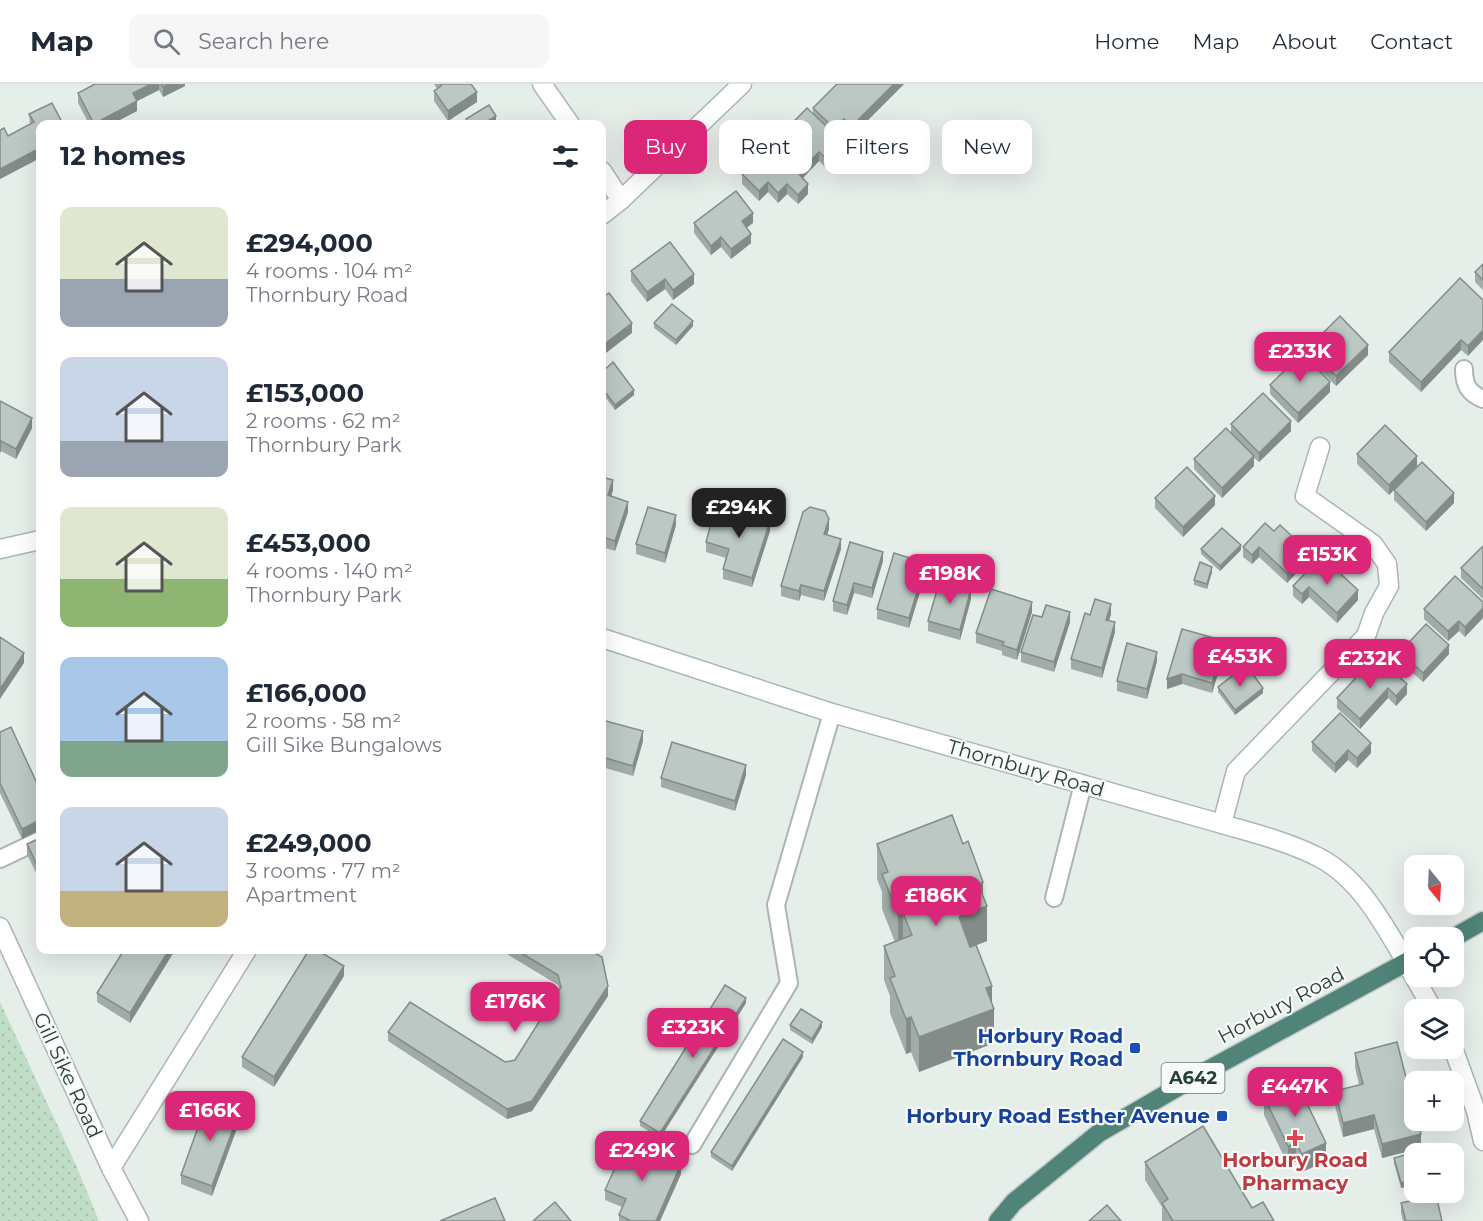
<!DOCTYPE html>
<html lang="en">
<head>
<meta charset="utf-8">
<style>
  body { margin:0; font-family:Montserrat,sans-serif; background:#f6f6f7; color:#1f2937; height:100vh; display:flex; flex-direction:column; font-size:22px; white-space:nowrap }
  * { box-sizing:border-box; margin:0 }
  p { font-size:20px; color:#747a83 }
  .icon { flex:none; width:33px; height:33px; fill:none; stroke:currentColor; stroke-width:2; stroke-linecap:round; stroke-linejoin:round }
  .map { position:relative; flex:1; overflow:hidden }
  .side { position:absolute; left:36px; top:36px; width:570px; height:834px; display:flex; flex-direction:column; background:#fff; border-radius:12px; box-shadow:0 6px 24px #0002 }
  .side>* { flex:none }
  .hud { position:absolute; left:624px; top:36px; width:570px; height:54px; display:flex; gap:12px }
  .needle { width:39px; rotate:162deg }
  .controls { position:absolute; left:1404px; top:771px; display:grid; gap:12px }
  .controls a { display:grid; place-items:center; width:60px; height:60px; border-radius:12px; background:#fff; box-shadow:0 6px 24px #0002; font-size:30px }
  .price { position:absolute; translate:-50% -51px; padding:0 14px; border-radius:12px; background:#db2777; color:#fff; font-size:20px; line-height:39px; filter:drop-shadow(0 2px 3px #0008) }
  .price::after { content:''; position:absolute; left:50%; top:36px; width:18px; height:14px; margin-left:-9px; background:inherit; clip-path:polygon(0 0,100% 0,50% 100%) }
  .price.selected { background:#222; color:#fff }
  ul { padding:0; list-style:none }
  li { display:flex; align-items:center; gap:18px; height:150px; padding:0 24px }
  li span { display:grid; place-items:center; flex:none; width:168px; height:120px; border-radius:12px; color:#555 }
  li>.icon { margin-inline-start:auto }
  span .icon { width:72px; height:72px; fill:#fffc; stroke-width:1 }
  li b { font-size:26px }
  h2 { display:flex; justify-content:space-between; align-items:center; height:72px; padding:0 24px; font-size:26px }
  .pill { padding:0 21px; border-radius:12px; background:#fff; box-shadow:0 6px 24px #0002; font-size:21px; line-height:54px }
  .pill.selected { background:#db2777; color:#fff }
  header { display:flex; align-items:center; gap:36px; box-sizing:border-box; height:84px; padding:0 30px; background:#fff; border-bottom:2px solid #e0e1e3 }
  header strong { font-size:28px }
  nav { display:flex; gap:33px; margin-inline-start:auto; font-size:21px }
  .search { width:420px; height:54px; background:#f6f6f7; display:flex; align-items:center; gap:15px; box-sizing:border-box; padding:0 21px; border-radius:12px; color:#747a83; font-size:22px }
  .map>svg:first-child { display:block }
  .green { fill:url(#green-dots) }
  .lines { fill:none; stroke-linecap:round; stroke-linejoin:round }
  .service-casing { stroke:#a9b6b1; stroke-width:20 }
  .minor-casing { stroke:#a9b6b1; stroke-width:21 }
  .tertiary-casing { stroke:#a9b6b1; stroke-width:21 }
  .secondary-casing { stroke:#a5b9b1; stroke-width:21 }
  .trunk-casing { stroke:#c2c9c7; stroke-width:21 }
  .service { stroke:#fff; stroke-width:16 }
  .minor { stroke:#fff; stroke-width:18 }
  .tertiary { stroke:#fff; stroke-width:18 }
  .secondary { stroke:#fff; stroke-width:18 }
  .trunk { stroke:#508478; stroke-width:18 }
  .wall { fill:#a1aca8 }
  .shaded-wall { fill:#838c88 }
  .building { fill:#bbc8c3; stroke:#838c88; stroke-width:1.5 }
  .transit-dot { fill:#1a4fb4; stroke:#f6faf8; stroke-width:2 }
  .health-dot { fill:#e0444e; stroke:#f6faf8; stroke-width:2 }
  .labels { text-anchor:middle; stroke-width:4.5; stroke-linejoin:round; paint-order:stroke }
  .shield { fill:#f6faf8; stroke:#647771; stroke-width:1.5 }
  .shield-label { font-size:18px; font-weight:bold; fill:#263f37 }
  .street-label { font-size:20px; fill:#263f37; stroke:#f6faf8 }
  .transit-label { font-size:20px; font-weight:bold; fill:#164399; stroke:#f6faf8; text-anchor:end }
  .health-label { font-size:20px; font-weight:bold; fill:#be3a42; stroke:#f6faf8 }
</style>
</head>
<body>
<header>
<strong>Map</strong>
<div class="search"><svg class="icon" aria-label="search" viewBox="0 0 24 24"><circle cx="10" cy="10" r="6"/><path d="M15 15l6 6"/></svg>Search here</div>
<nav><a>Home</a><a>Map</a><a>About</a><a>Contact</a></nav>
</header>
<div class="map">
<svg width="1483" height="1137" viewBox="0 0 1483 1137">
  <defs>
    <pattern id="green-dots" width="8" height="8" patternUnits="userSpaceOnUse" patternTransform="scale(1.5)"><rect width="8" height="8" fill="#c0ddc7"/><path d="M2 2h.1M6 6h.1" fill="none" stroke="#a5bfac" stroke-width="1.8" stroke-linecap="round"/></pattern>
  </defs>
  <rect width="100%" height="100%" fill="#e6eeea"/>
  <path class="green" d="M0 918 76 1081 99 1137H0Z"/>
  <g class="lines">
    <defs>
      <g id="service">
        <path d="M1464 285C1464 300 1468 309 1483 315"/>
        <path d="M0 775 40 756"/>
        <path d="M1054 814 1083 700"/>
        <path d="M692 1061 789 899 776 821 832 629"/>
      </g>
      <g id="minor">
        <path d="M542 0 570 40"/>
        <path d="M602 87 621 116"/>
        <path d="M1222 740 1236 687 1366 552 1374 529 1389 502 1387 480 1373 460 1305 412 1320 363"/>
        <path d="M0 843 111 1084 139 1137"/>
        <path d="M1406 878 1433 926"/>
        <path d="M1453 964 1476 1027 1483 1057"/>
        <path d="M111 1084 247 866"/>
      </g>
      <path id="tertiary" d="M602 131 621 116 742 0"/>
      <g id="secondary">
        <path d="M0 465 40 456"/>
        <path d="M602 554 832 629 1222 740C1253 749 1285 757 1314 771 1358 791 1383 839 1406 878"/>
      </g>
      <g id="trunk">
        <path d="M1453 854 1483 837"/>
        <path d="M998 1137 1014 1118 1099 1049 1197 992 1414 874"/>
      </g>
    </defs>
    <use href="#service" class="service-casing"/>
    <use href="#minor" class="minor-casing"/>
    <use href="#tertiary" class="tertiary-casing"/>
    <use href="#secondary" class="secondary-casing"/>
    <use href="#trunk" class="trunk-casing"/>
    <use href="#service" class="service"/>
    <use href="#minor" class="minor"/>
    <use href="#tertiary" class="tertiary"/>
    <use href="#secondary" class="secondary"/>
    <use href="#trunk" class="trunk"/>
  </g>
  <g class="wall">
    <path d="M95 0H185V2L163 13 159 6 137 17V27L112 40H89L78 19V9Z"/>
    <path d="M434 0H471L477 18 448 37 434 17V7L437 5Z"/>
    <path d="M904 0 852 52 844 45 836 52 844 69 828 86 819 77 803 94 808 110 798 120 787 110 778 119 768 108 759 117 742 100V90L813 30V24Z"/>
    <path d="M29 30 63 40 40 74 0 95V46L8 52 30 41Z"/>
    <path d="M694 139H753L746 144 751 159 731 175 721 163 711 171 694 149Z"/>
    <path d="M1483 180V206L1475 198V188Z"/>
    <path d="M631 187 694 200 673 216 665 205 647 218 631 197Z"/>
    <path d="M1483 216 1468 272 1461 266 1421 308 1389 278V268Z"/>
    <path d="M654 239 693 242 676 261 654 244Z"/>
    <path d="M1308 264 1368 271 1336 302 1308 274Z"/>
    <path d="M602 288 634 311 615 326 602 309Z"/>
    <path d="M1270 301 1330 308 1298 339 1270 310Z"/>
    <path d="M0 317 32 344 16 375 1 367 0 369Z"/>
    <path d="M1231 340 1291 347 1259 378 1254 374V382L1222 414 1194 385V375L1231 349Z"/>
    <path d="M1357 370 1417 382 1389 411 1357 380Z"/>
    <path d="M602 393 613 406 611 412 628 428 615 467 602 463Z"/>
    <path d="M1394 406 1454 419 1426 447 1394 416Z"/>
    <path d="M1155 414 1215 421 1183 453 1155 424Z"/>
    <path d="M676 441 665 479 636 470V460Z"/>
    <path d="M829 445 827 451 841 465 824 517 801 511 799 517 781 512V502Z"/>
    <path d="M770 447 752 503 723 495V485L726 474 706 468V458Z"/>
    <path d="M1274 447 1308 477 1287 499 1259 473 1252 480 1243 473V463Z"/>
    <path d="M850 458 883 477 872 514 854 509 847 531 833 527V517Z"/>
    <path d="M1483 462V515L1461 494V484Z"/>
    <path d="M1201 465 1241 466 1220 487 1201 470Z"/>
    <path d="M1323 487 1358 516 1337 539 1309 513 1302 520 1293 512V502Z"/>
    <path d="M926 488 909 544 877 535V525Z"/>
    <path d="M1212 488 1207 505 1194 501V496Z"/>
    <path d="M971 515 960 556 928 547V537Z"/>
    <path d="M1483 518 1465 553 1459 547 1448 557 1424 535V525Z"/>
    <path d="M1032 528 1017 576 1002 571V567L976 559V549Z"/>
    <path d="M1111 530 1109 537 1115 548 1102 594 1071 585V575L1090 531Z"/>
    <path d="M1042 533 1070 538 1054 588 1021 578V568Z"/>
    <path d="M1225 567 1212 609 1182 600 1167 605V595Z"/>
    <path d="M1400 568 1449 570 1423 598 1400 578Z"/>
    <path d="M1157 577 1147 615 1117 607V597Z"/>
    <path d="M1374 591 1407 610 1396 622 1388 614 1360 645 1337 624V614Z"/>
    <path d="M1218 603 1263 609 1235 631 1218 608Z"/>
    <path d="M602 636 643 657 633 692 602 683Z"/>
    <path d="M0 648 40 706 22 755 0 709Z"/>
    <path d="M1312 658 1371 669 1357 684 1348 676 1335 689 1312 667Z"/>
    <path d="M746 691 735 727 661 703V694Z"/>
    <path d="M40 754V797L27 770V760Z"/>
    <path d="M877 760 983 814 987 857 976 861 992 919 994 959 919 988 911 968 906 970 890 929V912L884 896V862L895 858 882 825V808L877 795Z"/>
    <path d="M175 866 130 939 97 918V909Z"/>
    <path d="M500 866H589L608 912 532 1027 507 1035 388 957V948L505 978 515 976 559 906 558 901Z"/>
    <path d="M344 892 274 1003 242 983V973Z"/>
    <path d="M746 919 660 1054 640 1042V1037Z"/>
    <path d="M790 941 822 943 812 960 790 946Z"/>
    <path d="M1355 969 1421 1064 1382 1074 1374 1045 1343 1053 1335 1022V1007L1359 1001 1355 983Z"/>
    <path d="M803 973 732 1087 711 1073V1068Z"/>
    <path d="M1264 1013 1326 1077 1302 1088 1296 1077 1288 1081 1264 1031Z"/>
    <path d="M240 1036 212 1112 181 1100V1091Z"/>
    <path d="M1414 1070V1100L1401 1104 1394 1079V1074Z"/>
    <path d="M1145 1078 1252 1124 1274 1137H1162V1123L1145 1096Z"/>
    <path d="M681 1090 660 1137H619V1131L622 1123 605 1116V1106Z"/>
    <path d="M1401 1119 1442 1137H1403L1401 1129Z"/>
  </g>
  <g class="shaded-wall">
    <path d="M151 0H159V6L133 19V9Z"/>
    <path d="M169 0H185V2L163 13V3Z"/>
    <path d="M894 0H904L852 52V42Z"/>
    <path d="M477 8V18L448 37V27Z"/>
    <path d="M137 17V27L112 40H94Z"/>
    <path d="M496 32V37L491 40H483Z"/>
    <path d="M844 35V45L834 54V44Z"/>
    <path d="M844 59V69L828 86V76Z"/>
    <path d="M40 64V74L0 95V85Z"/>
    <path d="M819 68V77L798 99V89Z"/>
    <path d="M768 98V108L759 117V107Z"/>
    <path d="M787 100V110L778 119V109Z"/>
    <path d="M808 100V110L798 120V111Z"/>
    <path d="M753 129V139L742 147V137Z"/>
    <path d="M751 150V159L731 175V165Z"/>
    <path d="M721 153V163L711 171V162Z"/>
    <path d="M694 190V200L673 216V206Z"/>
    <path d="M665 195V205L647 218V208Z"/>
    <path d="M693 237V242L676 261V256Z"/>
    <path d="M632 239V249L602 272V262Z"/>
    <path d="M1483 246V256L1468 272V262Z"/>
    <path d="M1461 256V266L1421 308V298Z"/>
    <path d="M1368 261V271L1336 302V292Z"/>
    <path d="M1330 298V308L1298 339V329Z"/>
    <path d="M634 306V311L615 326V321Z"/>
    <path d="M32 334V344L16 375V365Z"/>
    <path d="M1291 337V347L1259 378V369Z"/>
    <path d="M1 357V367L0 369V360Z"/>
    <path d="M1254 372V382L1222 414V404Z"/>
    <path d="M1417 372V382L1389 411V401Z"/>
    <path d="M613 396V406L608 421V411Z"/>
    <path d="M1454 409V419L1426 447V438Z"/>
    <path d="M1215 412V421L1183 453V443Z"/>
    <path d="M628 418V428L615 467V457Z"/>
    <path d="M676 431V441L665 479V469Z"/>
    <path d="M829 435V445L824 460V450Z"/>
    <path d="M770 437V447L752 503V494Z"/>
    <path d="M841 455V465L824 517V507Z"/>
    <path d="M1241 461V466L1220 487V482Z"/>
    <path d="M1259 463V473L1252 480V471Z"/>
    <path d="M1308 467V477L1287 499V489Z"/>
    <path d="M883 468V477L872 514V504Z"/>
    <path d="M926 479V488L909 544V534Z"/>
    <path d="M1212 483V488L1207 505V500Z"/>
    <path d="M854 499V509L847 531V521Z"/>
    <path d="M801 501V511L799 517V507Z"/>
    <path d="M1309 503V513L1302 520V510Z"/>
    <path d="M971 505V515L960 556V546Z"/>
    <path d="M1358 506V516L1337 539V529Z"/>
    <path d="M1032 518V528L1017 576V566Z"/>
    <path d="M1111 520V530L1106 546V536Z"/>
    <path d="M1483 524V534L1465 553V543Z"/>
    <path d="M1070 528V538L1054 588V578Z"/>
    <path d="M1459 537V547L1448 557V547Z"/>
    <path d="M1115 538V548L1102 594V584Z"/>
    <path d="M1225 557V567L1212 609V599Z"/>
    <path d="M1449 561V570L1423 598V589Z"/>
    <path d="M1157 568V577L1147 615V605Z"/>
    <path d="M24 569V579L0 615V605Z"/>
    <path d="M1182 590V600L1167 605V595Z"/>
    <path d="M1407 600V610L1396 622V612Z"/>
    <path d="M1263 604V609L1235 631V626Z"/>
    <path d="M1388 604V614L1360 645V635Z"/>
    <path d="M643 647V657L633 692V682Z"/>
    <path d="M1371 659V669L1357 684V674Z"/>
    <path d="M1348 666V676L1335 689V680Z"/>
    <path d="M746 681V691L735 727V717Z"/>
    <path d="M40 736V746L22 755V745Z"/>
    <path d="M983 798V823L987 822V857L959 868V833L978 800Z"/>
    <path d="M903 829V863L898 866V831Z"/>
    <path d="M169 866H175L130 939V929Z"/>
    <path d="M344 882V892L274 1003V993Z"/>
    <path d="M608 902V912L532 1027 507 1035V1025Z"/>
    <path d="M992 902V925H994V959L919 988V953L986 904Z"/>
    <path d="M746 914V919L660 1054V1049Z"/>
    <path d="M911 933V968L906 970V935Z"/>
    <path d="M822 938V943L812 960V955Z"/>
    <path d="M803 968V973L732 1087V1082Z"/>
    <path d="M240 1026V1036L212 1112V1102Z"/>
    <path d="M1374 1031V1045L1343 1053V1039Z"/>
    <path d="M1421 1050V1064L1382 1074V1060Z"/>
    <path d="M1296 1059V1077L1288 1081V1062Z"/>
    <path d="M1326 1059V1077L1302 1088V1070Z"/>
    <path d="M681 1080V1090L660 1137H656Z"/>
    <path d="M1414 1095V1100L1401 1104V1099Z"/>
  </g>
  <g class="building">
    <path d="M95 0H151L133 9 137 17 94 40 78 9Z"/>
    <path d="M161 0H169L163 3Z"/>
    <path d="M440 0H471L477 8 448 27 434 7 441 2Z"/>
    <path d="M837 0H894L852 42 844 35 834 44 813 24Z"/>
    <path d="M52 19 63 40H40V64L0 85V46L4 44 8 52 34 38 29 30Z"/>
    <path d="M489 21 496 32 483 40H470L466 35Z"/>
    <path d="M807 24 844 59 828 76 819 68 798 89 808 100 798 111 787 100 778 109 768 98 759 107 742 90Z"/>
    <path d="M736 107 753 129 742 137 751 150 731 165 721 153 711 162 694 139Z"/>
    <path d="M670 158 694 190 673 206 665 195 647 208 631 187Z"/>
    <path d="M1483 180V196L1475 188Z"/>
    <path d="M1460 194 1483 216V246L1468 262 1461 256 1421 298 1389 268Z"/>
    <path d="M609 209 632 239 602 262V214Z"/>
    <path d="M672 220 693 237 676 256 654 239Z"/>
    <path d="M1340 232 1368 261 1336 292 1308 264Z"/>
    <path d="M1302 269 1330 298 1298 329 1270 301Z"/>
    <path d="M613 278 634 306 615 321 602 304V288Z"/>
    <path d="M1263 309 1291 337 1259 369 1231 340Z"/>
    <path d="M0 317 32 334 16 365 1 357 0 360Z"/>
    <path d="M1385 341 1417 372 1389 401 1357 370Z"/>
    <path d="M1226 344 1254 372 1222 404 1194 375Z"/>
    <path d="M1422 378 1454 409 1426 438 1394 406Z"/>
    <path d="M1187 383 1215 412 1183 443 1155 414Z"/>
    <path d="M602 393 613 396 608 411 628 418 615 457 602 453Z"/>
    <path d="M648 423 676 431 665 469 636 460Z"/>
    <path d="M724 423 770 437 752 494 723 485 729 465 706 458 714 429 721 432Z"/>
    <path d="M810 423 825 427 829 435 824 450 841 455 824 507 801 501 799 507 781 502 803 428Z"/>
    <path d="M1265 439 1274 447 1280 441 1308 467 1287 489 1259 463 1252 471 1243 463Z"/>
    <path d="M1222 444 1241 461 1220 482 1201 465Z"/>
    <path d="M850 458 883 468 872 504 854 499 847 521 833 517Z"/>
    <path d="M1483 462V505L1461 484Z"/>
    <path d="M894 469 926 479 909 534 877 525Z"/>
    <path d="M1200 478 1212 483 1207 500 1194 496Z"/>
    <path d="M1315 479 1323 487 1330 480 1358 506 1337 529 1309 503 1302 510 1293 502Z"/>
    <path d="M1455 492 1483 518V524L1465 543 1459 537 1448 547 1424 525Z"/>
    <path d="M940 496 971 505 960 546 928 537Z"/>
    <path d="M991 505 1032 518 1017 566 1002 561 1004 558 976 549Z"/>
    <path d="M1095 515 1111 520 1106 536 1115 538 1102 584 1071 575 1085 529 1090 531Z"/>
    <path d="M1046 521 1070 528 1054 578 1021 568 1033 531 1042 533Z"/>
    <path d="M1426 540 1449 561 1423 589 1400 568Z"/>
    <path d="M1182 545 1225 557 1212 599 1182 590 1167 595Z"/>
    <path d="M0 553 24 569 0 605Z"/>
    <path d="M1127 559 1157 568 1147 605 1117 597Z"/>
    <path d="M1385 580 1407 600 1396 612 1388 604 1360 635 1337 614 1366 583 1374 591Z"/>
    <path d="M1246 581 1263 604 1235 626 1218 603Z"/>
    <path d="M1340 629 1371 659 1357 674 1348 666 1335 680 1312 658Z"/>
    <path d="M602 636 643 647 633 682 602 673Z"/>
    <path d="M11 643 40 706V736L22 745 0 699V648Z"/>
    <path d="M672 658 746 681 735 717 661 694Z"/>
    <path d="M952 731 963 760 968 757 983 798 978 800 987 822 959 833 970 863 976 861 992 902 986 904 994 925 919 953 911 933 906 935 890 894 895 892 884 862 912 851 903 829 898 831 882 790 888 788 877 760Z"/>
    <path d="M40 754V787L27 760Z"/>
    <path d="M124 866H169L130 929 97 909Z"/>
    <path d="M309 866H317L344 882 274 993 242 973Z"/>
    <path d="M516 866H589L602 873 608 902 532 1017 507 1025 388 948 410 918 505 978 515 976 561 903 558 891Z"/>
    <path d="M725 901 746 914 660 1049 640 1037Z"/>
    <path d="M801 925 822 938 812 955 790 941Z"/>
    <path d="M783 955 803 968 732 1082 711 1068Z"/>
    <path d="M1397 958 1414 1025V1036H1417L1421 1050 1382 1060 1374 1031 1343 1039 1335 1007 1363 1000 1355 969Z"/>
    <path d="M1296 997 1326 1059 1302 1070 1296 1059 1288 1062 1264 1013Z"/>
    <path d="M208 1015 240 1026 212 1102 181 1091Z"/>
    <path d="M1203 1042 1252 1124 1263 1118 1274 1137H1173L1162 1119 1168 1115 1145 1078Z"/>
    <path d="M627 1057 681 1080 656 1137H631L619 1131 626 1115 605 1106Z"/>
    <path d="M1423 1066 1424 1070H1414V1095L1401 1099 1394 1074Z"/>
    <path d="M1436 1111 1442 1137H1406L1401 1119Z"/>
    <path d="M495 1114 505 1137H440Z"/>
    <path d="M555 1118 571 1137H533Z"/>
    <path d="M1107 1121 1121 1137H1089Z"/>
  </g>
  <g class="transit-dot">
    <rect x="1129" y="958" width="12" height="12" rx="3"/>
    <rect x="1216" y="1026" width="12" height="12" rx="3"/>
  </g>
  <path class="health-dot" d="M1292 1045h6v6h6v6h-6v6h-6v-6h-6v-6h6z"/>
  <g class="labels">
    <rect class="shield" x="1161.5" y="979" width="63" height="30" rx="4.5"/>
    <g class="shield-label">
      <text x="1193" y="1000">A642</text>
    </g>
    <g class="street-label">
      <text transform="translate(1026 684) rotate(16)" y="7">Thornbury Road</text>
      <text transform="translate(1281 921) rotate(-28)" y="7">Horbury Road</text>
      <text transform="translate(68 991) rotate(65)" y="7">Gill Sike Road</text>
    </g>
    <g class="transit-label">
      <text x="1123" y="959">Horbury Road<tspan x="1123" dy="23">Thornbury Road</tspan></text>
      <text x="1210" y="1039">Horbury Road Esther Avenue</text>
    </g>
    <g class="health-label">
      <text x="1295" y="1083">Horbury Road<tspan x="1295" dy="23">Pharmacy</tspan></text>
    </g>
  </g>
</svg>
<div class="controls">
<a><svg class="needle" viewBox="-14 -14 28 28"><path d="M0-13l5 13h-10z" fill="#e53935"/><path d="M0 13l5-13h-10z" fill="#747a83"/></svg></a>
<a><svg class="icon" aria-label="locate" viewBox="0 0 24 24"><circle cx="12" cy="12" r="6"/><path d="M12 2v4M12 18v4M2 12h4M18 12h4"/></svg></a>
<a><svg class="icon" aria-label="layers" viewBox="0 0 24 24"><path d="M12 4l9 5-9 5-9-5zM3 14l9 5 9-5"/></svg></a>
<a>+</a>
<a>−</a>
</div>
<b class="price" style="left:1300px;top:299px">£233K</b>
<b class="price selected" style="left:739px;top:455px">£294K</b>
<b class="price" style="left:1327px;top:502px">£153K</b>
<b class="price" style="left:950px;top:521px">£198K</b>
<b class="price" style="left:1240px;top:604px">£453K</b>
<b class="price" style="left:1370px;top:606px">£232K</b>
<b class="price" style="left:936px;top:843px">£186K</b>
<b class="price" style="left:515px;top:949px">£176K</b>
<b class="price" style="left:693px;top:975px">£323K</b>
<b class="price" style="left:1295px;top:1034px">£447K</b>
<b class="price" style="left:210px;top:1058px">£166K</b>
<b class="price" style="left:642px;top:1098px">£249K</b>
<div class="hud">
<a class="pill selected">Buy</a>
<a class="pill">Rent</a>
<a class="pill">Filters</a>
<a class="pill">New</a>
</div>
<section class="side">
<h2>12 homes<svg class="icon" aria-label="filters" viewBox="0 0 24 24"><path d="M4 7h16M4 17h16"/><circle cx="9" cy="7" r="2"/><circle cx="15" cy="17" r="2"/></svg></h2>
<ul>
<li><span style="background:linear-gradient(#dfe7d0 60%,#9aa5b1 0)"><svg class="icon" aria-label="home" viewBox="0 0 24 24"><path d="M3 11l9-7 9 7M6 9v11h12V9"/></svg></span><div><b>£294,000</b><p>4 rooms · 104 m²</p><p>Thornbury Road</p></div></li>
<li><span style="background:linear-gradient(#c9d6e8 70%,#9aa5b1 0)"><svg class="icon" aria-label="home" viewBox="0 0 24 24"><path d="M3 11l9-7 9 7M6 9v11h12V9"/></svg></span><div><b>£153,000</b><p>2 rooms · 62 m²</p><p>Thornbury Park</p></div></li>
<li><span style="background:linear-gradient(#dfe7d0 60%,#8fb573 0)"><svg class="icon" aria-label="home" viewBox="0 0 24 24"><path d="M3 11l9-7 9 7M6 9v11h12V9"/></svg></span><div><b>£453,000</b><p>4 rooms · 140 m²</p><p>Thornbury Park</p></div></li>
<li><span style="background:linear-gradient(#a9c7e8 70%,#7fa58c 0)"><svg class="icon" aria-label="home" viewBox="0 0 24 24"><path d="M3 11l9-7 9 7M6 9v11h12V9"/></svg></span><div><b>£166,000</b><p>2 rooms · 58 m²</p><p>Gill Sike Bungalows</p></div></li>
<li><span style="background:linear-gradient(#c9d6e8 70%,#c2b280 0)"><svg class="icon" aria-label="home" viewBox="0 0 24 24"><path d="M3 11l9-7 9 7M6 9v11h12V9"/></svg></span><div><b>£249,000</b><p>3 rooms · 77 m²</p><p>Apartment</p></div></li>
</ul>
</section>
</div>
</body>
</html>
